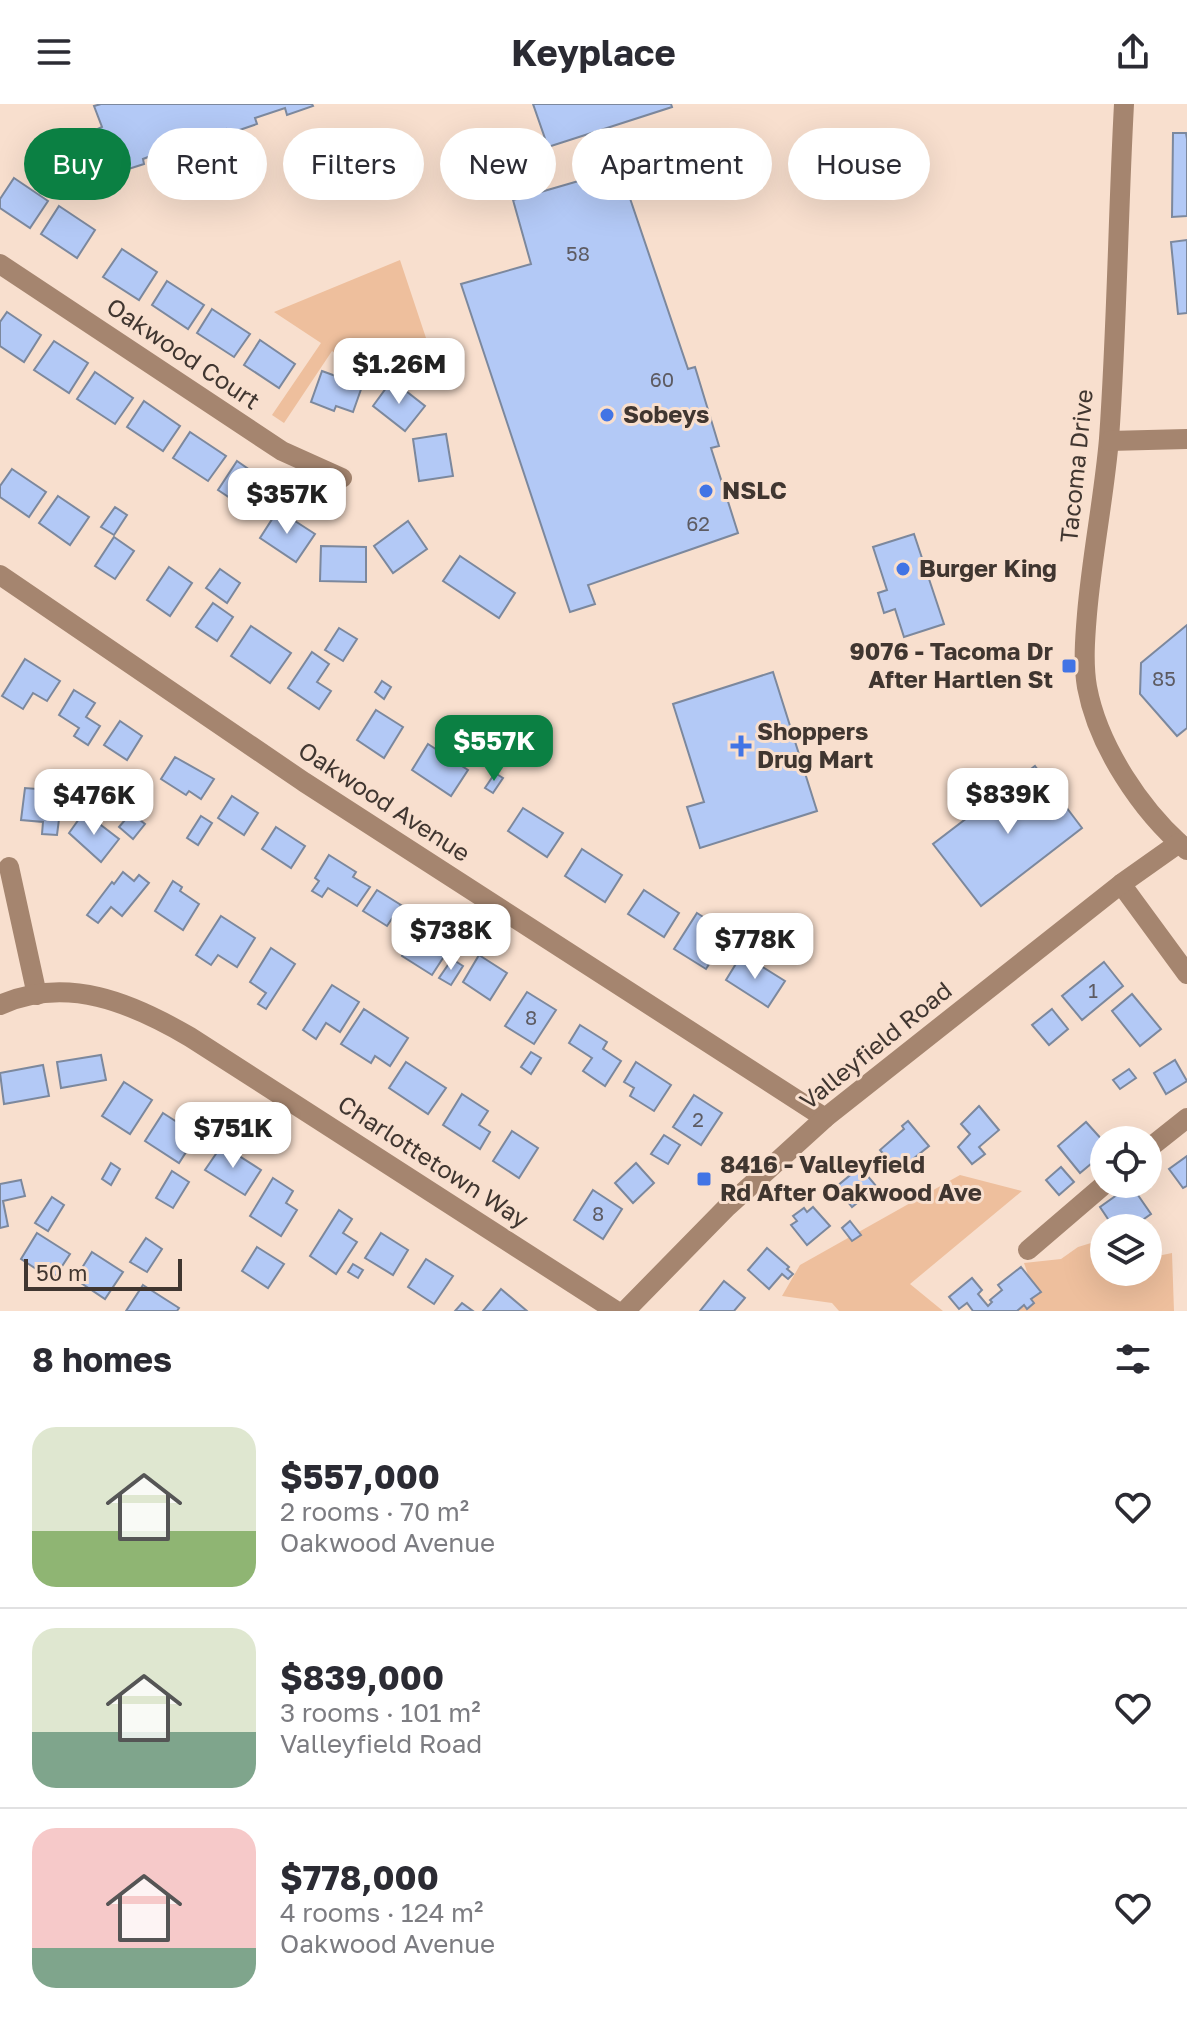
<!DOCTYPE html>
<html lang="en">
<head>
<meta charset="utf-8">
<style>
  body { margin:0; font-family:"Golos Text",sans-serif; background:#f7f7f7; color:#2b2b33; height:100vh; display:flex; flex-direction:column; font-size:30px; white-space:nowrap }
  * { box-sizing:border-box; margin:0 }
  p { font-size:26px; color:#7c7c81 }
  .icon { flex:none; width:44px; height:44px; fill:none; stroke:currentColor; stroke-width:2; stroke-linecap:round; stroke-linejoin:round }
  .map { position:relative; height:1207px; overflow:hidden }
  .drawer { display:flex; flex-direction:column; background:#fff; flex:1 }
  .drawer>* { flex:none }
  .guide { position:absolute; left:24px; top:24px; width:1140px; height:72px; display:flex; gap:16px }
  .tools { position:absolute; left:1090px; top:1022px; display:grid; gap:16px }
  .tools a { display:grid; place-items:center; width:72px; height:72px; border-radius:50%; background:#fff; box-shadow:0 8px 32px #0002; font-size:40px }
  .scale { position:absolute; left:24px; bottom:20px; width:158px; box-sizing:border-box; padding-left:8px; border:4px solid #403630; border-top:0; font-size:22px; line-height:28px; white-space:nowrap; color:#403630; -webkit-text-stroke:6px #f8dfce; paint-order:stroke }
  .price { position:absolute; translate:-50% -68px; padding:0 18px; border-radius:16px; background:#fff; color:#222; font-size:26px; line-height:52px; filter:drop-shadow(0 2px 4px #0008) }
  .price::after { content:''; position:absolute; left:50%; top:48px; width:24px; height:18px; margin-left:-12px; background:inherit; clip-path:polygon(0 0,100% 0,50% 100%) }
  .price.active { background:#0b8043; color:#fff }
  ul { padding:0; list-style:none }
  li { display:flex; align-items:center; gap:24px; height:200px; padding:0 32px }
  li+li { border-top:2px solid #e1e1e2 }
  li span { display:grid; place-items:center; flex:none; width:224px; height:160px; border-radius:24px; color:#555 }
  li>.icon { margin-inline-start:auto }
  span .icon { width:96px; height:96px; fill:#fffc; stroke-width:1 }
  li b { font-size:34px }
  h2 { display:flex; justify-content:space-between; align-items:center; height:96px; padding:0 32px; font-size:34px }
  .chip { padding:0 28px; border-radius:36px; background:#fff; box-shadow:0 8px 32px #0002; font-size:28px; line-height:72px }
  .chip.active { background:#0b8043; color:#fff }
  header { display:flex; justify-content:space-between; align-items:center; height:104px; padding:0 32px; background:#fff; font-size:36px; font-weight:700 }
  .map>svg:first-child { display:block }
  .green { fill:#eebf9d }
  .building { fill:#b3c9f6; stroke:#7c889d; stroke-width:2 }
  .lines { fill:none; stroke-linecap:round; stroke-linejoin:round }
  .minor { stroke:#a5856f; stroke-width:20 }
  .poi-dot { fill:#4274e5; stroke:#f8dfce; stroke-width:3 }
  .labels { text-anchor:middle; stroke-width:6; stroke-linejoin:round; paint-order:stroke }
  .number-label { font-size:20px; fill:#5d5b62 }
  .street-label { font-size:24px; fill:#403630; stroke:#f8dfce }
  .poi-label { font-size:24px; font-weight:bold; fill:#403630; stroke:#f8dfce; text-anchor:start }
</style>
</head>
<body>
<header><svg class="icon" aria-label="menu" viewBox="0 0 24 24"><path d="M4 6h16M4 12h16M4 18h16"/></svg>Keyplace<svg class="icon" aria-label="share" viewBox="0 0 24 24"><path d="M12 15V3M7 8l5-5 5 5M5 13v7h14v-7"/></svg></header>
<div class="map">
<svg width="1187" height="1207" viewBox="0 0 1187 1207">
  <rect width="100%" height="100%" fill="#f8dfce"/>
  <g class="green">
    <path d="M400 156 429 243 341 253 332 247 284 319 272 311 321 239 274 208Z"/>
    <path d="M960 1071 1022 1087 910 1180 943 1207H839L832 1199 782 1192 800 1161Z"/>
    <path d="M1104 1135V1168H1148V1154L1172 1149 1174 1207H1013L1034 1188 1024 1159 1061 1155 1078 1143Z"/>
  </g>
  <g class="building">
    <path d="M101 0H312L313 2 287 11 285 4 255 14 257 20 228 30 226 25 208 32 209 36 193 42 194 46 167 55 164 47 143 55 144 60 116 69 110 50 102 52 93 27 102 23 94 2Z"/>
    <path d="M533 0H671L672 3 548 43Z"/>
    <path d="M1173 29H1186L1187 35V112L1172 113Z"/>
    <path d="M620 65 688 265 695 263 719 342 711 344 738 429 588 481 595 500 570 508 461 180 531 160 513 96Z"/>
    <path d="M14 74 48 97 30 124 0 104V95Z"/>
    <path d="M59 102 95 126 77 154 41 130Z"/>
    <path d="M1187 136V209L1178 210 1171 138Z"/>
    <path d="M122 145 157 168 139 196 103 173Z"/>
    <path d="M167 177 204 201 188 225 152 201Z"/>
    <path d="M212 205 250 230 234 253 197 229Z"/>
    <path d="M7 208 41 231 24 258 0 242V218Z"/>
    <path d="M260 236 295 260 279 284 244 261Z"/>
    <path d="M54 237 88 259 69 289 34 266Z"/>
    <path d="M322 267 341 274 344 267 365 274 353 308 336 302 334 307 311 298Z"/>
    <path d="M95 268 133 294 115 320 77 295Z"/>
    <path d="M392 276 425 302 405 327 373 302Z"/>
    <path d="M144 297 180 322 163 347 127 323Z"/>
    <path d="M190 328 226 352 208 377 173 354Z"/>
    <path d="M446 330 453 372 419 377 413 335Z"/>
    <path d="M237 357 273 382 254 410 218 386Z"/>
    <path d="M12 365 46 388 29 413 0 393V382Z"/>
    <path d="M58 392 89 413 70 441 39 419Z"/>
    <path d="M115 403 127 411 114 431 101 423Z"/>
    <path d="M278 406 315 430 296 458 260 434Z"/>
    <path d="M408 417 427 445 393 469 374 442Z"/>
    <path d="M914 430 944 520 904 533 895 505 884 509 878 489 887 486 873 443Z"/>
    <path d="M114 433 134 447 115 475 95 462Z"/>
    <path d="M321 442 366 443V478L320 477Z"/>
    <path d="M460 452 515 489 499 514 443 477Z"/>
    <path d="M169 463 192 479 170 512 147 496Z"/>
    <path d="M220 465 240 479 227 499 206 484Z"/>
    <path d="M213 499 233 513 217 537 196 523Z"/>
    <path d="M1187 521V624L1177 632 1140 590 1141 559Z"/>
    <path d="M251 522 291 549 270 579 231 552Z"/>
    <path d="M339 524 357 535 343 557 325 546Z"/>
    <path d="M312 548 329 560 317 578 331 587 319 605 288 584Z"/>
    <path d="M25 555 60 577 47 597 33 589 23 605 2 592Z"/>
    <path d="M773 568 817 707 700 744 687 703 704 698 673 600Z"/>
    <path d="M382 577 391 583 384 595 375 588Z"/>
    <path d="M74 586 95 599 86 613 100 622 88 641 74 632 79 624 59 611Z"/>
    <path d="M376 606 403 623 384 654 357 636Z"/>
    <path d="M120 617 142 632 127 656 104 641Z"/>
    <path d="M428 640 468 666 451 692 412 666Z"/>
    <path d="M175 653 214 675 201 695 189 687 186 691 161 675Z"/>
    <path d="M1035 662 1082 724 981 802 933 740Z"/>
    <path d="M495 669 503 674 493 689 485 684Z"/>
    <path d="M37 677 52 679V683L63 684 57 731 42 730 43 718 21 716 25 684 37 685Z"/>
    <path d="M232 692 258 709 244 731 218 714Z"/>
    <path d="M523 704 563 729 547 753 508 727Z"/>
    <path d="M84 708 119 735 101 758 69 729Z"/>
    <path d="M131 709 145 720 133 735 119 723Z"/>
    <path d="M201 712 212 719 198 741 187 734Z"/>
    <path d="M276 723 305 742 291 764 262 745Z"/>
    <path d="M582 745 622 771 605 798 565 772Z"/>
    <path d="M329 751 356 768 353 773 370 783 357 802 328 784 322 793 312 787 319 777 315 774Z"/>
    <path d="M123 768 134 777 139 771 149 779 122 812 111 803 98 819 87 811 112 778 114 780Z"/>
    <path d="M173 777 182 783 180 787 199 800 183 826 155 807Z"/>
    <path d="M377 786 401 801 387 822 363 807Z"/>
    <path d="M644 786 679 809 664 833 628 810Z"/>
    <path d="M697 809 741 837 727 859 715 851 706 865 674 845Z"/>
    <path d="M221 812 255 834 237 863 218 851 211 861 196 851Z"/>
    <path d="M424 817 454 837 432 871 402 852Z"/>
    <path d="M271 844 295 860 266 905 258 900 266 889 250 878Z"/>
    <path d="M742 850 785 877 768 903 726 876Z"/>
    <path d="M479 851 507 869 490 896 463 878Z"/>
    <path d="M452 855 463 862 451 881 439 874Z"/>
    <path d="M1104 858 1123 882 1082 916 1062 892Z"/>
    <path d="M332 881 359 898 340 928 326 919 316 935 303 926Z"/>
    <path d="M527 888 556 906 534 940 505 922Z"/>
    <path d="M1132 890 1161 925 1140 942 1112 907Z"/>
    <path d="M364 905 408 934 390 962 375 952 371 959 341 940Z"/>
    <path d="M1052 905 1068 925 1049 941 1032 921Z"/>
    <path d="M580 921 607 938 603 945 621 957 605 982 583 967 592 954 569 939Z"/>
    <path d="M531 948 541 954 531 970 521 963Z"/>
    <path d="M101 951 106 976 61 984 57 958Z"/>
    <path d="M1175 956 1187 977 1166 990 1154 969Z"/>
    <path d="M406 958 446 984 428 1010 389 984Z"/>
    <path d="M636 958 671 981 654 1007 630 992 634 984 624 978Z"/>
    <path d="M43 961 49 992 4 1000 0 969Z"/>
    <path d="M1129 965 1136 974 1120 985 1113 976Z"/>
    <path d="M124 978 152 996 130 1030 102 1012Z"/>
    <path d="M462 990 488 1007 479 1021 490 1028 480 1045 443 1021Z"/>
    <path d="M694 991 722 1009 701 1041 673 1023Z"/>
    <path d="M979 1002 999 1026 979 1043 985 1050 972 1060 958 1043 970 1030 961 1020Z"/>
    <path d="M163 1009 197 1031 179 1059 145 1037Z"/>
    <path d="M908 1017 929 1042 898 1067 880 1046 904 1025 902 1022Z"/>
    <path d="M1086 1018 1104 1038V1049L1080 1069 1058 1042Z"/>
    <path d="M512 1027 538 1044 519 1074 493 1057Z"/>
    <path d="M664 1031 680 1041 668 1060 651 1050Z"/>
    <path d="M222 1041 261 1066 245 1091 205 1066Z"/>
    <path d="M1187 1052V1082L1183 1084 1169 1065Z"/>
    <path d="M111 1059 120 1065 111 1081 102 1075Z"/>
    <path d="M636 1059 654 1079 633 1099 615 1079Z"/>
    <path d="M860 1063 877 1083 852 1103 836 1083Z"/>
    <path d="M1061 1063 1074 1078 1059 1091 1046 1076Z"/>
    <path d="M172 1067 189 1078 173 1104 156 1094Z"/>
    <path d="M273 1074 293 1087 286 1099 297 1106 281 1132 250 1112Z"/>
    <path d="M21 1076 25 1092 3 1097 8 1122 0 1124V1080Z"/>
    <path d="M1131 1081 1151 1110 1131 1124H1114L1100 1103Z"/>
    <path d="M593 1086 622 1105 603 1135 574 1116Z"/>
    <path d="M52 1093 64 1101 48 1127 35 1119Z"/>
    <path d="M813 1103 830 1122 807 1141 791 1121 797 1117 793 1112 804 1104 807 1108Z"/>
    <path d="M339 1106 352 1115 343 1129 357 1138 336 1170 310 1152Z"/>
    <path d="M850 1117 861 1131 852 1137 842 1124Z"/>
    <path d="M37 1129 70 1150 53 1176 21 1155Z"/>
    <path d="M381 1129 408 1146 393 1171 365 1154Z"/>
    <path d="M146 1134 162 1145 147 1168 130 1158Z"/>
    <path d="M257 1143 284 1160 268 1184 242 1167Z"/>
    <path d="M767 1144 789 1163 787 1165 793 1170 788 1175 782 1170 769 1185 748 1166Z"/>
    <path d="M92 1148 123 1168 105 1195 75 1175Z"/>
    <path d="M426 1155 453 1172 434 1200 408 1183Z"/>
    <path d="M353 1160 363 1166 358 1174 348 1168Z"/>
    <path d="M1021 1163 1041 1188 1031 1195 1034 1199 1027 1205 1024 1201 1017 1207H973L967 1199 959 1205 949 1193 972 1174 982 1186 978 1190 988 1202 992 1198 990 1196 1002 1186 998 1181Z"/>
    <path d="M724 1177 745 1194 734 1207H700Z"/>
    <path d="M143 1181 179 1204 177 1207H126Z"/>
    <path d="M501 1185 527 1207H483Z"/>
    <path d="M462 1199 473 1207H455Z"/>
  </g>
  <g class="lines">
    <g class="minor">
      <path d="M1124 0C1118 111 1117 223 1109 335 1104 393 1092 451 1087 510 1085 534 1083 559 1087 583 1098 642 1141 707 1187 746"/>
      <path d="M0 160 282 347 342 374"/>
      <path d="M1109 337 1187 335"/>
      <path d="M0 471 304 678 825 1014"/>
      <path d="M9 763 37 891"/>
      <path d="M1121 780 1187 870"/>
      <path d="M0 901C67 871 132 899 190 933L616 1207"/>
      <path d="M1148 1045 1187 1014"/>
      <path d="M1028 1146 1105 1080"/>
      <path d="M625 1207 727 1103 825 1014 1121 780 1179 739"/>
    </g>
  </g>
  <g class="poi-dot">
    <circle cx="607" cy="311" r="8"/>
    <circle cx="706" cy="387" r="8"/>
    <circle cx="903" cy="465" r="8"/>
    <rect x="1061" y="554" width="16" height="16" rx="4"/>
    <path d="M737 630h8v8h8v8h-8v8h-8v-8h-8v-8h8z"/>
    <rect x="696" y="1067" width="16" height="16" rx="4"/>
  </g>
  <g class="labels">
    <g class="number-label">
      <text x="578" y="157">58</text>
      <text x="662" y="283">60</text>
      <text x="698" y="427">62</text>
      <text x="1164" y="582">85</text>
      <text x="1093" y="894">1</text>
      <text x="531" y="921">8</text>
      <text x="698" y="1023">2</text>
      <text x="598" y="1117">8</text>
    </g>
    <g class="street-label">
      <text transform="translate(183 250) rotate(34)" y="8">Oakwood Court</text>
      <text transform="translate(1077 362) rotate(-84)" y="8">Tacoma Drive</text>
      <text transform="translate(384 698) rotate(33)" y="8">Oakwood Avenue</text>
      <text transform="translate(876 942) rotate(-39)" y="8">Valleyfield Road</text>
      <text transform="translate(433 1058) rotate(33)" y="8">Charlottetown Way</text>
    </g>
    <g class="poi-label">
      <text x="623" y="319">Sobeys</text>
      <text x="722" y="395">NSLC</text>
      <text x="919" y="473">Burger King</text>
      <text x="1053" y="556" text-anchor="end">9076 - Tacoma Dr<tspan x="1053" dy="28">After Hartlen St</tspan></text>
      <text x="757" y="636">Shoppers<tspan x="757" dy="28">Drug Mart</tspan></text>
      <text x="720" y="1069">8416 - Valleyfield<tspan x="720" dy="28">Rd After Oakwood Ave</tspan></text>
    </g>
  </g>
</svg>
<div class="tools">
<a><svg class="icon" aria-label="locate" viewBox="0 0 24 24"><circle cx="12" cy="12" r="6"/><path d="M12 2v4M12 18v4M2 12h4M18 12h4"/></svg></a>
<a><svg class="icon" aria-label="layers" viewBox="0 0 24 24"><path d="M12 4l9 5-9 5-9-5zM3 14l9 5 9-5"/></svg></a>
</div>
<div class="scale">50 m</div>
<b class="price" style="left:399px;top:302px">$1.26M</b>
<b class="price" style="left:287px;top:432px">$357K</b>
<b class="price active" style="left:494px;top:679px">$557K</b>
<b class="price" style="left:1008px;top:732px">$839K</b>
<b class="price" style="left:94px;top:733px">$476K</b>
<b class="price" style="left:451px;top:868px">$738K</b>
<b class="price" style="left:755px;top:877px">$778K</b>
<b class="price" style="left:233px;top:1066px">$751K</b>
<div class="guide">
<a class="chip active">Buy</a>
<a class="chip">Rent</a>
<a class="chip">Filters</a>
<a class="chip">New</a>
<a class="chip">Apartment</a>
<a class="chip">House</a>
</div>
</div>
<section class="drawer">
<h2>8 homes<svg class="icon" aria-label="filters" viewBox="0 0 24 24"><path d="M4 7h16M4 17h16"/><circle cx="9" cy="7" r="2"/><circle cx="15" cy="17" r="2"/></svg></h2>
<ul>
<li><span style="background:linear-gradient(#dfe7d0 65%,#8fb573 0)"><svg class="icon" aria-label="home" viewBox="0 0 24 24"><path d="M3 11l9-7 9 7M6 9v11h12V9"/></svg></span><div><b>$557,000</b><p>2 rooms · 70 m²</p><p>Oakwood Avenue</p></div><svg class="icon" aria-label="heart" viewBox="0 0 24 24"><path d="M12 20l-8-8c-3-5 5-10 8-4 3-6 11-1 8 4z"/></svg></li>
<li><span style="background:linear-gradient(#dfe7d0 65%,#7fa58c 0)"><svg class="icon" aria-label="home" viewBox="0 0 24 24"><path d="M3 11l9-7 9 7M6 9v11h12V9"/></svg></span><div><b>$839,000</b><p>3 rooms · 101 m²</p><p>Valleyfield Road</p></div><svg class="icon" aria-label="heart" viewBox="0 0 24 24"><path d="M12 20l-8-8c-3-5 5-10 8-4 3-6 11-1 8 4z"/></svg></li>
<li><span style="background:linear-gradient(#f6c9c9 75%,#7fa58c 0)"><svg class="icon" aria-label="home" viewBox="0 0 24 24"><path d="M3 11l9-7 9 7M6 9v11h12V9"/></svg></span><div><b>$778,000</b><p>4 rooms · 124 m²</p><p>Oakwood Avenue</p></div><svg class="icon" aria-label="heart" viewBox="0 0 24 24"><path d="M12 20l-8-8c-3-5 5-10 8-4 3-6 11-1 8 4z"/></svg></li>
</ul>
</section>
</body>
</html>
